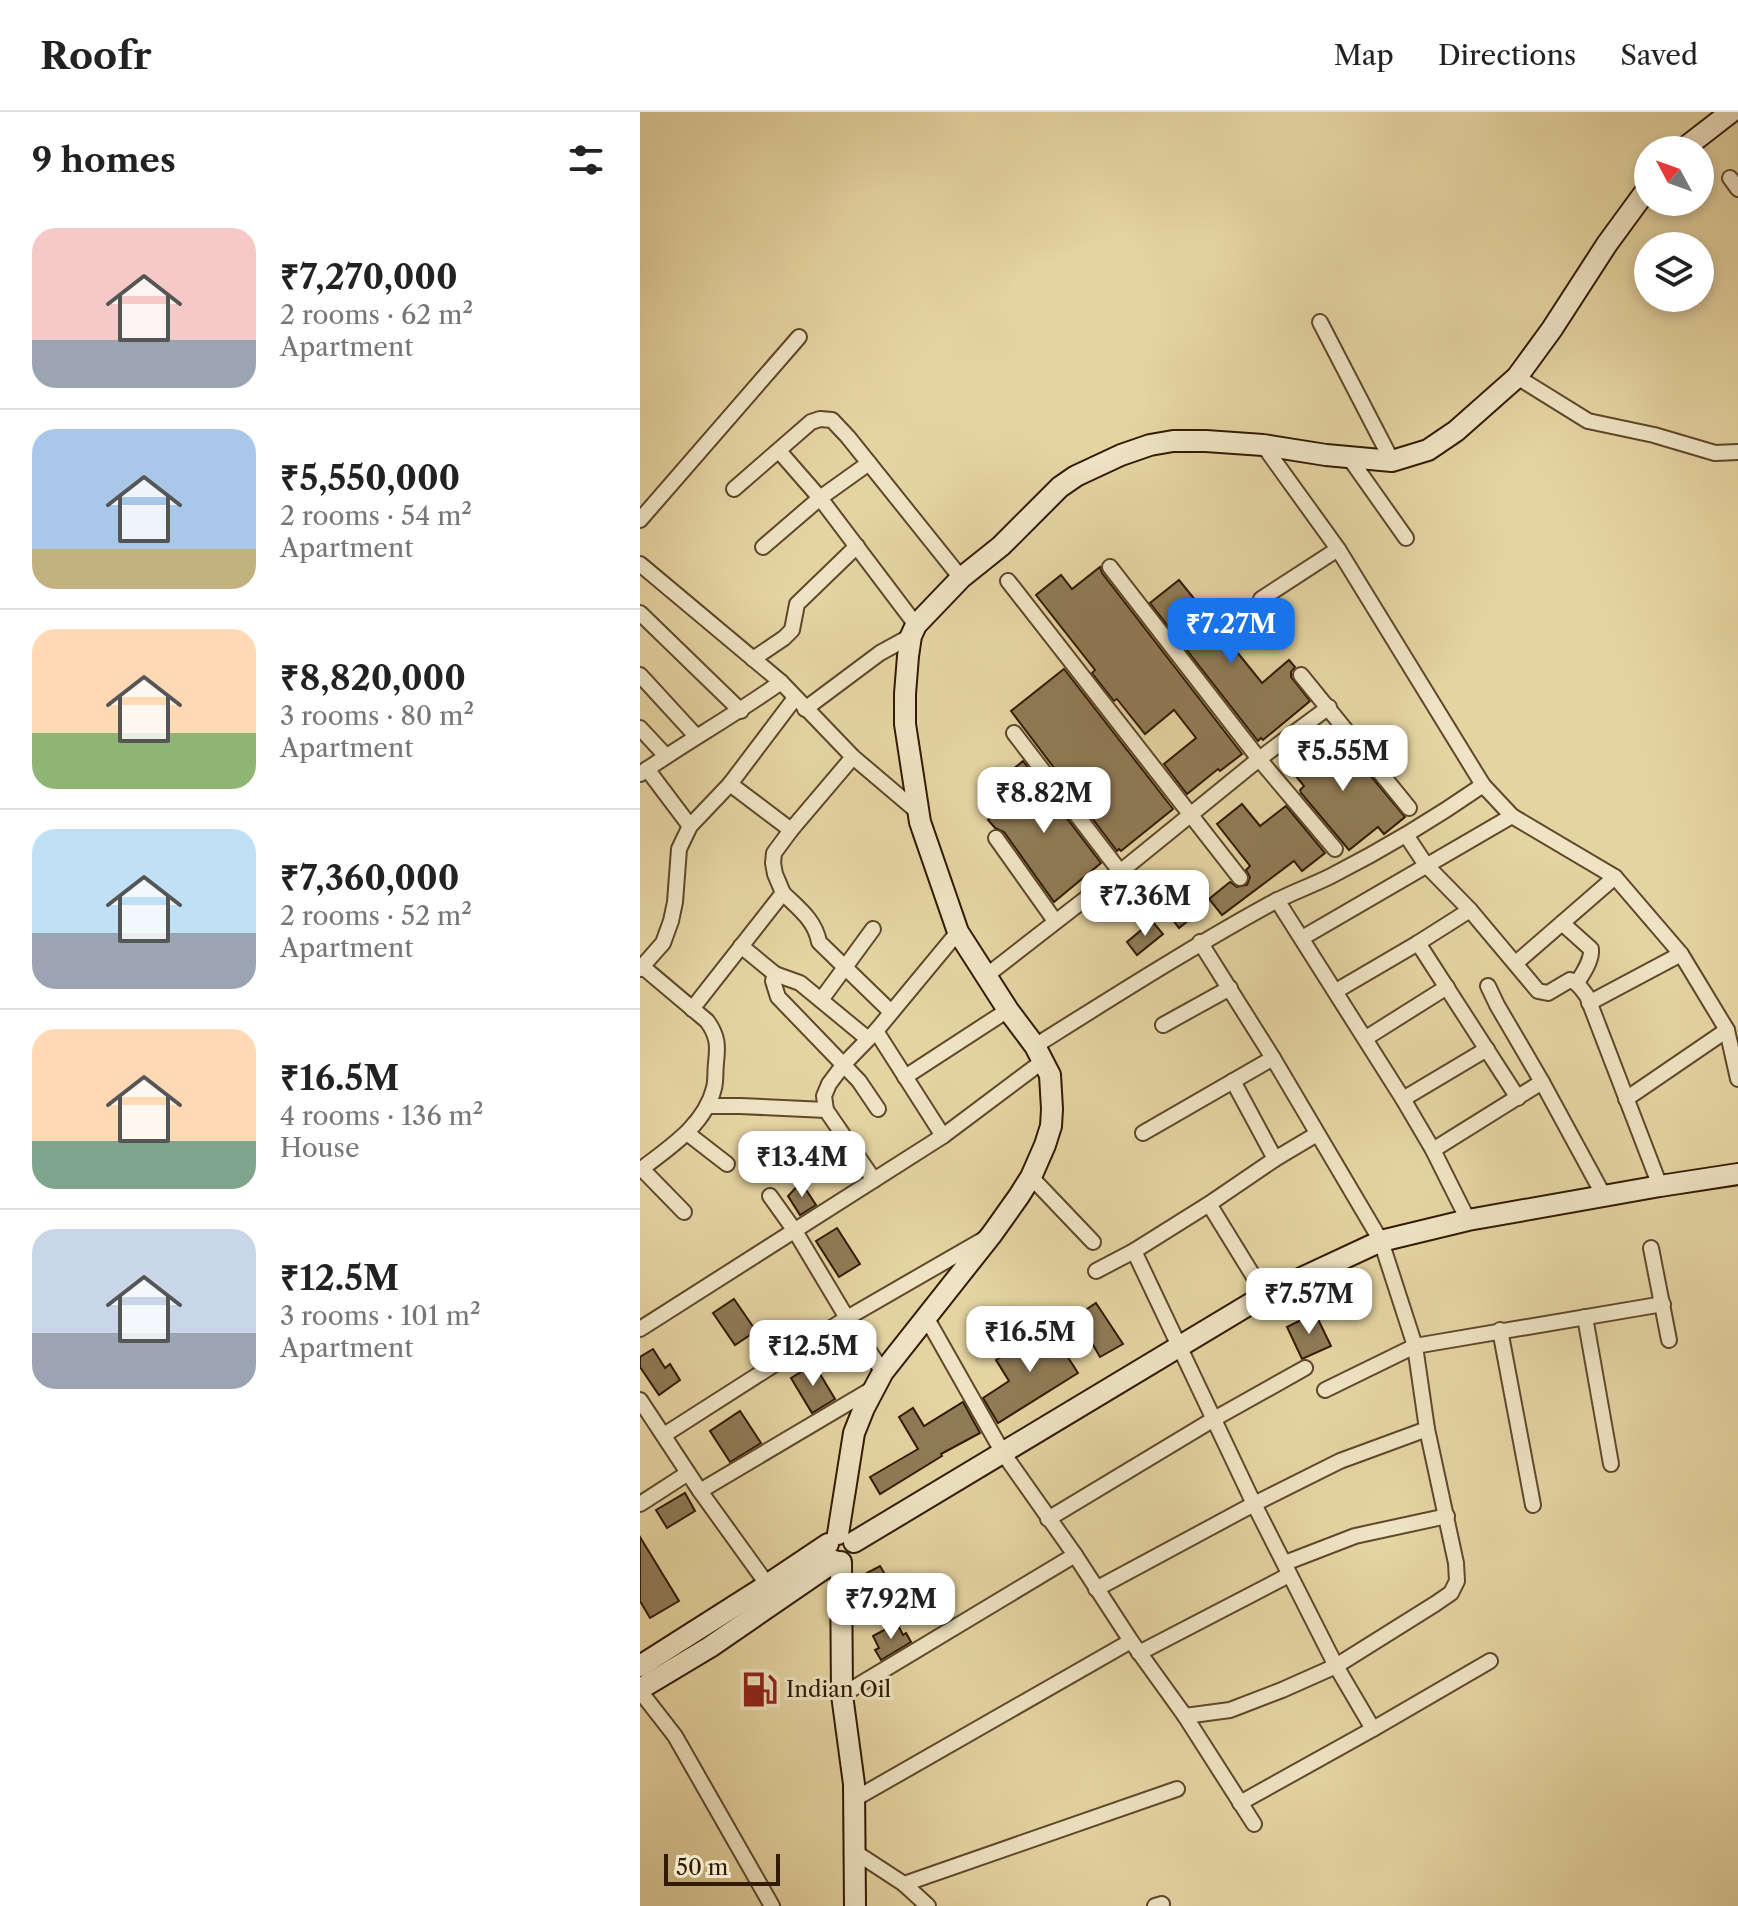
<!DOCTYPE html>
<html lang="en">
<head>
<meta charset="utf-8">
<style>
  body { margin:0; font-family:"Libre Caslon Text",serif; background:#f2f2f2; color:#222; height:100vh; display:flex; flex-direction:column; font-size:30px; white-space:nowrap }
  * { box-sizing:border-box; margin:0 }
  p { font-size:26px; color:#767676 }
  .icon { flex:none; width:44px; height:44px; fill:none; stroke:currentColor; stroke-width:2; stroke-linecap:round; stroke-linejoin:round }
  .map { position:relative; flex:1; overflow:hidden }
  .drawer { display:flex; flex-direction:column; background:#fff; width:640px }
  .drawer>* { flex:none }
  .needle { width:52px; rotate:311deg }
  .fabs { position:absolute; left:994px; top:24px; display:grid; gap:16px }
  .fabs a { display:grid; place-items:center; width:80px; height:80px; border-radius:50%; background:#fff; box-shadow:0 4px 12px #0003; font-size:40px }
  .scale { position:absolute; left:24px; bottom:20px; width:116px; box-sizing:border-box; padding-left:8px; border:4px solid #321a03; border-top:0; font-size:22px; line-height:28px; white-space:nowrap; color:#321a03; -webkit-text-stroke:6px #eee3c3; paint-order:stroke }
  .price { position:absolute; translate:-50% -68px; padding:0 18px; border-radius:16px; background:#fff; color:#222; font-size:26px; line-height:52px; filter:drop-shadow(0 2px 4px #0008) }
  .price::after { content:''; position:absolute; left:50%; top:48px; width:24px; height:18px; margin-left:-12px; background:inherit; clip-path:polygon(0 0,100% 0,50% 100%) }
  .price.current { background:#1a73e8; color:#fff }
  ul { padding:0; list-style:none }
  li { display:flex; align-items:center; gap:24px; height:200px; padding:0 32px }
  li+li { border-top:2px solid #e0e0e0 }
  li span { display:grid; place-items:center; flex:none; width:224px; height:160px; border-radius:24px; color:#555 }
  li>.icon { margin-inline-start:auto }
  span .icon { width:96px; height:96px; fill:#fffc; stroke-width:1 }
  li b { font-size:34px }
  h2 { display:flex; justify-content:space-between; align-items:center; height:96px; padding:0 32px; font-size:34px }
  header { display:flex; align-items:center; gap:48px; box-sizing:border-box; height:112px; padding:0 40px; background:#fff; border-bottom:2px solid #e0e0e0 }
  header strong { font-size:38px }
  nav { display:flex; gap:44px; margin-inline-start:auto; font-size:28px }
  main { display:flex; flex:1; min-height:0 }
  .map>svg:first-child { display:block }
  .building { fill:#8f7b56; stroke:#321a03; stroke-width:2 }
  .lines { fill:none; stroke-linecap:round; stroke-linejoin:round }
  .street-casing { stroke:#5f482b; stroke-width:18 }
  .secondary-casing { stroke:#321a03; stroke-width:24 }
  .street { stroke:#eee3c3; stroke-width:14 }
  .secondary { stroke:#eee3c3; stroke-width:20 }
  .labels { text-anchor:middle; stroke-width:6; stroke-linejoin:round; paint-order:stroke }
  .poi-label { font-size:22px; fill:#321a03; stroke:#eee3c3; text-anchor:start }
</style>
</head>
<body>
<header>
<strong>Roofr</strong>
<nav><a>Map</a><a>Directions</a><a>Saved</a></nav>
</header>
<main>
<section class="drawer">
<h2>9 homes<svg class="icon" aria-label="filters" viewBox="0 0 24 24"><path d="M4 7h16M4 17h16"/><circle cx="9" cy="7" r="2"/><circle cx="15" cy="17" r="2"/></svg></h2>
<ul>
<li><span style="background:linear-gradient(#f6c9c9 70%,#9aa5b1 0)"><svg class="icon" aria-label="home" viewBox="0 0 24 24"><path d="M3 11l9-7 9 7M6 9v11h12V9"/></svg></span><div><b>₹7,270,000</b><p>2 rooms · 62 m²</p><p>Apartment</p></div></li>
<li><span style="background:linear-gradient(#a9c7e8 75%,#c2b280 0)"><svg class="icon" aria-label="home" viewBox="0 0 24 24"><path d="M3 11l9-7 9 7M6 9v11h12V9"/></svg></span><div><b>₹5,550,000</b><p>2 rooms · 54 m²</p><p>Apartment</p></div></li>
<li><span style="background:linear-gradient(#ffd9b3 65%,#8fb573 0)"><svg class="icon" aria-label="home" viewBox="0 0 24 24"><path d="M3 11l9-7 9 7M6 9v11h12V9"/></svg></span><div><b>₹8,820,000</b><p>3 rooms · 80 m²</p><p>Apartment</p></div></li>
<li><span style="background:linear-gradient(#bfe0f5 65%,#9aa5b1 0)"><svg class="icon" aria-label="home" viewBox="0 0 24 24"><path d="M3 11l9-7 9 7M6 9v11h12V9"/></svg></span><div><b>₹7,360,000</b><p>2 rooms · 52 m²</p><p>Apartment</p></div></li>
<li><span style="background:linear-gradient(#ffd9b3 70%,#7fa58c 0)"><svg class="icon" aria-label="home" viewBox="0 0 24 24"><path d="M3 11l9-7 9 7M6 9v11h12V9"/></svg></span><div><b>₹16.5M</b><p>4 rooms · 136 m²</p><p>House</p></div></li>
<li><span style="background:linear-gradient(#c9d6e8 65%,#9aa5b1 0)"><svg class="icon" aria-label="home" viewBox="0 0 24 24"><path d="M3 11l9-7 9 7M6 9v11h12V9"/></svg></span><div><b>₹12.5M</b><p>3 rooms · 101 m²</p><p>Apartment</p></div></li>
</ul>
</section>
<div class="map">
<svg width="1098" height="1794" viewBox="0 0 1098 1794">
  <rect width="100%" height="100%" fill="#e5d4a2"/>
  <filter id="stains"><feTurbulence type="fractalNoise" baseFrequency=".0025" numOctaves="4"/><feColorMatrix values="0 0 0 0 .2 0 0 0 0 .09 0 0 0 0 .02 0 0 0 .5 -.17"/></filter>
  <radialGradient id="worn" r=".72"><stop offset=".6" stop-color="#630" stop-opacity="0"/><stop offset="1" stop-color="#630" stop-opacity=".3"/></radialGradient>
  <g class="building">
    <path d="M460 455 462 461 602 642 580 659 578 657 547 682 524 652 556 626 534 598 505 622 477 587 474 589 452 561 455 558 396 483 421 463 432 477Z"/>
    <path d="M539 468 622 571 649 548 655 555 651 560V565L670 589 623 628 621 626 618 629 510 491Z"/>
    <path d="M424 557 533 697 481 739 479 737 477 739 371 599Z"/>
    <path d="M668 627 685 648 704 632 765 705 744 722 738 715 709 738 661 681 660 678 664 674 642 647Z"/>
    <path d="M383 649 461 751 414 790 364 720 355 716 348 708 377 685 362 666Z"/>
    <path d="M602 692 620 714 646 694 685 741 662 759 654 749 582 803 569 787 590 770 597 775 607 773 610 765 606 758 610 754 577 712Z"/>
    <path d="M554 782 564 796 539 816 529 803Z"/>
    <path d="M512 809 523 822 497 843 487 830Z"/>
    <path d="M161 1070 176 1093 160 1103 148 1084Z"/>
    <path d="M197 1116 220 1152 199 1165 176 1129Z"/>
    <path d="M94 1187 116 1219 95 1233 73 1201Z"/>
    <path d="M456 1191 483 1232 460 1245 438 1207 446 1202 444 1199Z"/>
    <path d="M675 1201 691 1234 662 1247 647 1215Z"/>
    <path d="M409 1216 438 1261 358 1311 343 1286 369 1269 356 1248Z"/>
    <path d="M13 1237 25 1256 30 1252 40 1268 19 1283 0 1255V1245Z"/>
    <path d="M174 1252 195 1287 172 1301 151 1266Z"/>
    <path d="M323 1290 340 1321 301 1342 302 1344 240 1382 230 1365 278 1337 259 1305 273 1296 284 1314Z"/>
    <path d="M100 1299 121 1331 90 1350 70 1319Z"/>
    <path d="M45 1381 55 1399 27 1416 16 1398Z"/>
    <path d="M0 1425 39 1489 10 1506 0 1489Z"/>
    <path d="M240 1454 253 1476 241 1484 227 1461Z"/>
    <path d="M257 1511 263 1523 266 1521 271 1530 241 1548 235 1538 239 1536 233 1524Z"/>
  </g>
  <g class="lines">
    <defs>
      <g id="street">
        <path d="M1090 66 1098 77"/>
        <path d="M680 210 752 349"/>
        <path d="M877 265 948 309 1014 323 1075 341 1098 340"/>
        <path d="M623 333 698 437 843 673 872 704 975 765 1041 842 1087 918 1098 967"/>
        <path d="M139 339 180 386 276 513"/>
        <path d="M708 344 766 426"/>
        <path d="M94 377 171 310 180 307 192 308 208 325 321 466"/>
        <path d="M0 408 159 225"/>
        <path d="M123 435 180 386 229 351"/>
        <path d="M0 452 141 570 213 645 279 701"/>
        <path d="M470 455 619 647 695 737"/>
        <path d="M368 469 600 766"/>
        <path d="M621 487 698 437"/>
        <path d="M0 501 101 599"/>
        <path d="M113 547 144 526 152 518 157 492 217 434"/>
        <path d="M0 563 56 624"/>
        <path d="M661 563 769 696"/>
        <path d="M165 597 240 541 271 524"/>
        <path d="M0 616 26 644"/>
        <path d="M374 621 508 796"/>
        <path d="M7 657 50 714"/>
        <path d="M0 662C46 630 95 603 141 570"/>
        <path d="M90 672 151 718"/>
        <path d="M766 723 786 753 830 798 898 879 908 881 930 868C938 870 942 878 947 884L1020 1074"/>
        <path d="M356 726 415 809"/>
        <path d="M143 781C158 796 175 808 179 830L251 900"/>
        <path d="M637 788 763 987 793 1038 828 1108"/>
        <path d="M922 811 951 837C952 849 943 861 937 871"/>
        <path d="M662 826 872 704"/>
        <path d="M778 831 878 986"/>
        <path d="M101 834 135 862 160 871 228 927"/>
        <path d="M876 851 975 765"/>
        <path d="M0 857 23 831 31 809 35 790 39 737 50 714 90 672 155 586"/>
        <path d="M135 862 133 869 138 885 219 969 238 997"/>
        <path d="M346 864 480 760 619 647 689 595"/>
        <path d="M696 879 778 831 830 798"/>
        <path d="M181 888 233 817"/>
        <path d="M949 891 1041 842"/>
        <path d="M52 897 143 781 135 762 133 751 134 741 151 718 213 645"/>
        <path d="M523 913 590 876"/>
        <path d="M236 919 303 1024"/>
        <path d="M726 926 807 875"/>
        <path d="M395 934C473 885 550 836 630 792 650 781 671 774 691 764 744 737 794 707 843 673"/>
        <path d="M265 965 368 898"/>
        <path d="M593 969 635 1047"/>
        <path d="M902 970 964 1084"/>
        <path d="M763 987 847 937"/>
        <path d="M986 987 1087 918"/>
        <path d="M67 994H100L186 998"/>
        <path d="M47 1021 87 1052"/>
        <path d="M503 1021 633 946"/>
        <path d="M793 1038 902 970 857 893 848 874"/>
        <path d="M2 1057 44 1100"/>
        <path d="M0 1058C29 1036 65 1013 74 976 76 968 75 959 76 951 78 934 78 924 67 909L3 855"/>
        <path d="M391 1065 453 1130"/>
        <path d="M234 1068 186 998 184 984 189 972 204 952 236 919 318 820"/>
        <path d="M130 1084 155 1119 207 1206 243 1260"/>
        <path d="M1011 1136 1029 1228"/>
        <path d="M494 1139 614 1392 696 1554 733 1617 850 1549"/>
        <path d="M456 1159 494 1139 569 1092"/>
        <path d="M625 1183 569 1092 635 1047 677 1022"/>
        <path d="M286 1205 363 1341 435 1443 491 1529 545 1604 614 1712"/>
        <path d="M945 1205 971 1352"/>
        <path d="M0 1217 303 1024 403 949"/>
        <path d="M860 1218 893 1393"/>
        <path d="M685 1278 775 1234 1023 1192"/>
        <path d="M0 1288 60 1379 127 1472"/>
        <path d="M24 1323 207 1206 344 1127"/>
        <path d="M60 1379 232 1277"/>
        <path d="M0 1392 48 1361"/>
        <path d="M408 1407 574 1307 665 1256"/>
        <path d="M645 1451 715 1424 807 1404"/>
        <path d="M456 1477 614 1392 700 1349 787 1317"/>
        <path d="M499 1541 649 1463"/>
        <path d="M0 1579 35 1624 132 1794"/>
        <path d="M202 1583 435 1443"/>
        <path d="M545 1604 590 1598 642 1578 696 1554 795 1492 811 1481 817 1469 816 1451 787 1317 775 1234 741 1129 633 946 560 830"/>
        <path d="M213 1688 491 1529"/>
        <path d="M600 1691 733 1617"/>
        <path d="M215 1740 264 1772 288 1794"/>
        <path d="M264 1772 537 1677"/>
        <path d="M515 1794 522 1792"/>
      </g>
      <g id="secondary">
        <path d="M1042 38 1091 0"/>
        <path d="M198 1422 214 1321 224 1296 243 1260 352 1122 379 1084 391 1065 405 1033 411 1014 412 997 410 963 395 934 368 898 318 820 280 710 265 612V582L268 544 271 524 276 513 321 466 361 434 420 375 436 364 481 343 510 333 533 329H566L623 333 686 343 752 349 788 338 816 319 877 265 912 217 967 132 1008 76"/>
        <path d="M214 1430 625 1183 741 1129 828 1108 1020 1074 1098 1062"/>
        <path d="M201 1450 202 1583 214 1672 215 1794"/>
        <path d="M0 1554 115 1481 188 1432"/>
        <path d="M0 1577 70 1535 195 1449"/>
      </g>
    </defs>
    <use href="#street" class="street-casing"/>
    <use href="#secondary" class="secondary-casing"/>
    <use href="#street" class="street"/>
    <use href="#secondary" class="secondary"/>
  </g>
  <defs>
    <symbol id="fuel-bare" viewBox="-9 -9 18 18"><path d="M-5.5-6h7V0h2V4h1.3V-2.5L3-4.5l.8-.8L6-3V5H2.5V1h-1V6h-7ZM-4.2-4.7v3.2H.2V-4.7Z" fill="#8f2418" stroke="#eee3c3" stroke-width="2.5" paint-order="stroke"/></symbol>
  </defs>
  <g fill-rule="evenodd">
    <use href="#fuel-bare" x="94" y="1552" width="51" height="51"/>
  </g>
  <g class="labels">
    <g class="poi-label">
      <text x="146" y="1585">Indian Oil</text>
    </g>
  </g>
  <rect width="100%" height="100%" filter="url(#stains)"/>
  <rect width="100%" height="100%" fill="url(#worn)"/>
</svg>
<div class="fabs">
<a><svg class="needle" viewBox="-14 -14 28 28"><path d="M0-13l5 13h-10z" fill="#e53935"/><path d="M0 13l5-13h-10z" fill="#767676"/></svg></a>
<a><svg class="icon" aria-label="layers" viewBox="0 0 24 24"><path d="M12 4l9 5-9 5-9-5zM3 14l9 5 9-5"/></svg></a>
</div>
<div class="scale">50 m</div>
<b class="price current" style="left:591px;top:554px">₹7.27M</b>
<b class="price" style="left:703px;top:681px">₹5.55M</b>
<b class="price" style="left:404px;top:723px">₹8.82M</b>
<b class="price" style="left:505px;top:826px">₹7.36M</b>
<b class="price" style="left:162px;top:1087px">₹13.4M</b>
<b class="price" style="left:669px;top:1224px">₹7.57M</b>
<b class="price" style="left:390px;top:1262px">₹16.5M</b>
<b class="price" style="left:173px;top:1276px">₹12.5M</b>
<b class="price" style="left:251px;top:1529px">₹7.92M</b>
</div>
</main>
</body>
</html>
